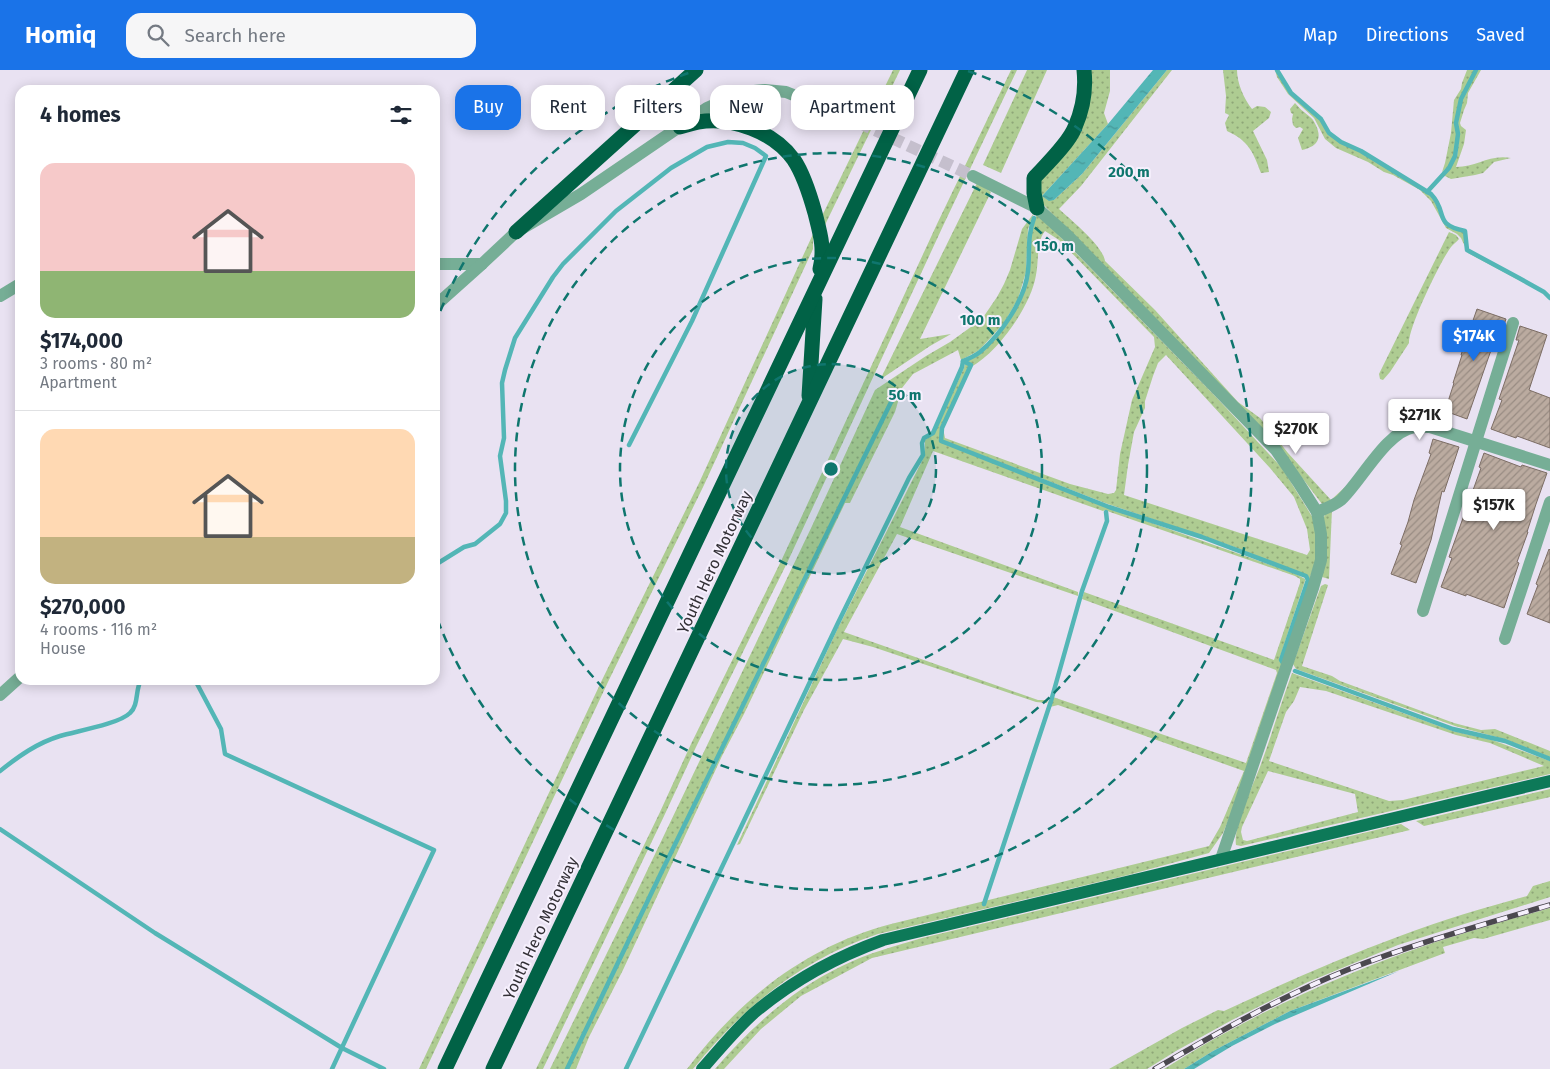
<!DOCTYPE html>
<html lang="en">
<head>
<meta charset="utf-8">
<style>
  body { margin:0; font-family:"Fira Sans",sans-serif; background:#f6f6f7; color:#1f2937; height:100vh; display:flex; flex-direction:column; font-size:19px; white-space:nowrap }
  * { box-sizing:border-box; margin:0 }
  p { font-size:16px; color:#747a83 }
  .icon { flex:none; width:28px; height:28px; fill:none; stroke:currentColor; stroke-width:2; stroke-linecap:round; stroke-linejoin:round }
  .map { position:relative; flex:1; overflow:hidden }
  .sheet { position:absolute; left:15px; top:15px; width:425px; height:600px; display:flex; flex-direction:column; background:#fff; border-radius:15px; box-shadow:0 2px 12px #0003 }
  .sheet>* { flex:none }
  .hud { position:absolute; left:455px; top:15px; width:475px; height:45px; display:flex; gap:10px }
  .price { position:absolute; translate:-50% -42px; padding:0 11px; border-radius:5px; background:#fff; color:#222; font-size:16px; line-height:32px; filter:drop-shadow(0 1px 2px #0008) }
  .price::after { content:''; position:absolute; left:50%; top:30px; width:15px; height:11px; margin-left:-8px; background:inherit; clip-path:polygon(0 0,100% 0,50% 100%) }
  .price.active { background:#1a73e8; color:#fff }
  ul { padding:0; list-style:none }
  li { display:grid; align-content:center; gap:10px; height:265px; padding:0 25px }
  li+li { border-top:1px solid #e0e1e3 }
  li span { display:grid; place-items:center; height:155px; border-radius:15px; color:#555 }
  li>.icon { margin-inline-start:auto }
  span .icon { width:90px; height:90px; fill:#fffc; stroke-width:1 }
  li b { font-size:21px }
  h2 { display:flex; justify-content:space-between; align-items:center; height:60px; padding:0 25px; font-size:21px }
  .tag { padding:0 18px; border-radius:15px; background:#fff; box-shadow:0 2px 12px #0003; font-size:18px; line-height:45px }
  .tag.active { background:#1a73e8; color:#fff }
  header { display:flex; align-items:center; gap:30px; box-sizing:border-box; height:70px; padding:0 25px; background:#1a73e8; color:#fff }
  header strong { font-size:24px }
  nav { display:flex; gap:28px; margin-inline-start:auto; font-size:18px }
  .search { width:350px; height:45px; background:#f6f6f7; display:flex; align-items:center; gap:12px; box-sizing:border-box; padding:0 18px; border-radius:15px; color:#747a83; font-size:19px }
  .map>svg:first-child { display:block }
  .grass { fill:url(#grass-dots); fill-rule:evenodd }
  .water { fill:url(#water-ripples) }
  .lines { fill:none; stroke-linecap:round; stroke-linejoin:round }
  .stream { stroke:#53b6b6; stroke-width:4.5 }
  .building { fill:url(#building-hatch); stroke:#7c6d64 }
  .minor-tunnel { stroke:#c5bfcd; stroke-width:12; stroke-dasharray:12 6; stroke-linecap:butt }
  .minor { stroke:#76ae96; stroke-width:12 }
  .major { stroke:#0d7958; stroke-width:12 }
  .highway { stroke:#016246; stroke-width:15 }
  .rail-casing { stroke:#4b484f; stroke-width:5.5 }
  .rail { stroke:#f6f0fd; stroke-width:4; stroke-dasharray:11; stroke-linecap:butt }
  .ring { fill:none; stroke:#0f766e; stroke-width:2.5; stroke-dasharray:9 6 }
  .labels { text-anchor:middle; stroke-width:4; stroke-linejoin:round; paint-order:stroke }
  .street-label { font-size:16px; fill:#343137; stroke:#f6f0fd }
  .centre { fill:#0f766e; stroke:#f6f0fd; stroke-width:2.5 }
  .ring-label { font-size:15px; text-anchor:middle; font-weight:bold; fill:#0f766e; stroke:#f6f0fd; stroke-width:4; stroke-linejoin:round; paint-order:stroke }
</style>
</head>
<body>
<header>
<strong>Homiq</strong>
<div class="search"><svg class="icon" aria-label="search" viewBox="0 0 24 24"><circle cx="10" cy="10" r="6"/><path d="M15 15l6 6"/></svg>Search here</div>
<nav><a>Map</a><a>Directions</a><a>Saved</a></nav>
</header>
<div class="map">
<svg width="1550" height="999" viewBox="0 0 1550 999">
  <defs>
    <pattern id="grass-dots" width="8" height="8" patternUnits="userSpaceOnUse" patternTransform="scale(1.25)"><rect width="8" height="8" fill="#aecc92"/><path d="M2 2h.1M6 6h.1" fill="none" stroke="#8ea678" stroke-width="1.8" stroke-linecap="round"/></pattern>
    <pattern id="water-ripples" width="26" height="14" patternUnits="userSpaceOnUse" patternTransform="scale(1.25)"><rect width="26" height="14" fill="#53b6b6"/><path d="M2 4q2-2 4 0t4 0M15 11q2-2 4 0t4 0" fill="none" stroke="#469595"/></pattern>
    <pattern id="building-hatch" width="6" height="6" patternUnits="userSpaceOnUse" patternTransform="scale(1.25)"><rect width="6" height="6" fill="#bbaba0"/><path d="M-1 1l2-2M0 6l6-6M5 7l2-2" fill="none" stroke="#998c83"/></pattern>
  </defs>
  <rect width="100%" height="100%" fill="#e9e2f2"/>
  <g class="grass">
    <path d="M893 0H900L824 157 822 146Z"/>
    <path d="M1011 0H1017L943 156 788 491 696 677 665 744 543 999H536L660 742 691 674 782 489 937 154Z"/>
    <path d="M1027 0H1047L1001 103 983 95Z"/>
    <path d="M1090 0H1110V21L1104 43 1108 54 1042 126 1054 130 1082 104 1167 0H1172L1081 116 1059 139C1071 150 1103 176 1105 191L1155 240 1238 332 1260 348 1288 383 1331 430 1345 417 1339 430 1322 434 1287 388 1041 132 1040 111 1069 77Z"/>
    <path d="M1223 0H1237C1237 13 1244 29 1252 39L1257 36 1265 37 1271 42 1269 48 1253 61 1267 90 1269 102 1261 103C1253 82 1249 71 1227 61L1225 53 1229 45 1225 43 1226 26Z"/>
    <path d="M1275 0H1276L1290 24 1320 50 1328 63 1340 73 1361 82 1430 125C1448 143 1431 155 1464 162L1467 180 1526 213V214L1468 183 1461 168 1457 164 1446 158 1431 131 1420 120 1393 105 1384 102 1368 92 1336 78 1325 69 1314 48 1288 24 1277 7Z"/>
    <path d="M1467 0H1475L1460 28 1455 53 1457 64 1454 86 1448 97 1442 102 1445 93 1451 63 1454 30 1461 19 1462 13Z"/>
    <path d="M1477 0H1481L1468 23 1467 33 1464 40 1460 53 1461 56 1466 60 1464 74 1456 97C1477 97 1489 84 1511 88L1494 92 1483 103 1475 105 1451 109 1445 106 1440 108 1452 95 1457 86 1459 68 1458 52 1462 28Z"/>
    <path d="M1295 33C1298 36 1301 40 1304 42 1307 45 1311 47 1313 50 1323 66 1320 76 1302 80L1298 68 1303 59 1300 57 1296 58 1293 55 1292 49 1293 44 1291 43 1290 39Z"/>
    <path d="M977 113 991 122 920 269 951 264 930 276 884 307 882 306Z"/>
    <path d="M1034 143 1028 159 1026 202 1018 229 1004 253 984 275 978 281 961 290 958 280 913 304 902 318 895 342 850 433H845L744 644 722 686 623 900 589 967 576 999H550L633 830 812 456 875 320 926 286 950 272 982 249 997 227 1004 214 1010 200 1022 159Z"/>
    <path d="M1037 143 1216 327 1282 398 1313 448 1316 459V490L1309 510V507L1304 504 1229 475 1105 433 942 370 943 358 945 368 1070 414 1108 424 1114 423 1116 420 1120 384 1132 330 1155 277 1154 267 1059 170 1045 161C1036 172 1039 191 1036 205 1031 236 998 282 971 297V294L965 291 980 284 1001 261 1022 228 1029 202 1031 163ZM1166 285 1270 398 1294 427 1307 459 1310 480 1307 485 1124 425 1128 395 1134 362 1145 338V331L1153 306 1158 293Z"/>
    <path d="M1449 162 1456 165 1459 169C1457 172 1453 174 1451 177 1441 190 1408 258 1409 273L1390 302 1383 310 1380 309 1379 304Z"/>
    <path d="M813 164V179L704 415 608 612 426 999H419L602 610 699 413Z"/>
    <path d="M965 293 969 296 941 358 940 372 1104 436 1296 504 1305 509V511L1279 590 1283 596 1237 729 1223 763 1209 783 1128 805 878 864C802 889 743 937 693 999H687C739 930 806 876 891 854L1209 776 1220 757 1244 701 1058 635 1050 637 1053 627 1246 693 1277 603 1276 600 1082 529 1084 522 1274 590 1300 513V509L1295 506 1110 442 1105 440 1103 441 933 381 900 457 1078 522V526L897 464 844 562 1038 630H1048L1047 633 1036 632 873 577 843 569 804 640 740 774 737 775 837 560 925 385V370L934 364 964 298Z"/>
    <path d="M1332 439 1329 509 1322 507 1324 447 1325 444Z"/>
    <path d="M1325 514 1328 515 1302 596 1332 606 1340 611 1454 653 1481 660 1495 659 1550 681V687L1504 669 1455 656 1296 599 1293 594 1321 516Z"/>
    <path d="M1292 603 1453 661 1492 670 1550 691V704L1241 776 1236 775C1233 756 1254 714 1261 694 1272 664 1281 633 1292 603ZM1300 617 1326 621 1456 665 1490 673 1544 696 1403 730 1389 731 1269 691 1286 642 1294 631ZM1268 701 1355 724 1358 742 1247 771 1243 770 1241 762 1242 757Z"/>
    <path d="M1550 719V727L1424 756 1416 751Z"/>
    <path d="M1401 754 1410 760 872 888 801 926 761 959 724 999H715C750 958 793 919 842 896 868 883 895 876 922 868Z"/>
    <path d="M1550 811V827L1398 875 1308 912 1232 950 1176 981 1147 999H1109L1182 958 1218 940 1224 941C1282 914 1340 888 1400 866 1442 850 1484 838 1527 826L1533 816Z"/>
    <path d="M1550 838V850L1483 869 1474 868 1443 877 1445 883 1290 941 1213 981 1184 999H1164C1239 951 1321 913 1404 883 1452 866 1501 852 1550 838Z"/>
  </g>
  <g class="water">
    <path d="M1153 0H1167L1082 104 1054 130 1049 131 1042 126 1108 54Z"/>
    <path d="M1399 901 1275 954 1232 976 1194 999H1184L1213 981 1290 941Z"/>
  </g>
  <g class="lines">
    <g class="stream">
      <path d="M1277 0 1291 23 1321 49 1329 63 1341 72 1361 81 1431 124C1449 143 1432 154 1465 161L1467 180 1519 208 1544 222 1550 228"/>
      <path d="M1427 122 1449 98 1455 86 1458 64 1456 53 1461 29 1476 0"/>
      <path d="M963 291 971 295 942 358 941 371 1109 437 1202 467 1306 506 1308 510 1281 590 1283 593"/>
      <path d="M435 495 464 477 475 474 500 454 506 443V431L500 386 504 368 502 313 505 300 515 268 553 207 563 194 616 141 671 98 707 77 728 72 743 73 755 78 766 86 692 251 629 375"/>
      <path d="M1295 601 1453 659 1505 671 1550 689"/>
      <path d="M195 610 221 659 225 684 434 780 332 999"/>
      <path d="M0 701C19 686 37 673 60 666 77 661 119 654 130 643 139 635 135 620 141 610"/>
      <path d="M0 759 155 863 342 978 384 999"/>
      <path d="M984 834 1051 631 1082 521 1107 451 1106 442"/>
      <path d="M567 999 662 801 895 324"/>
      <path d="M626 999 837 555 909 408 923 385 922 373 924 368 933 363 962 297 963 291C968 289 975 286 980 282 1001 264 1025 230 1028 201 1030 182 1027 167 1034 148"/>
    </g>
  </g>
  <g class="building">
    <path d="M1477 239 1506 249 1501 264 1497 263 1467 349 1445 341 1454 313H1453L1462 285H1461Z"/>
    <path d="M1520 256 1547 265 1529 320 1550 328V378L1517 366 1516 368 1491 359 1502 330 1499 329 1519 270H1516Z"/>
    <path d="M1433 369 1459 377 1444 422 1442 421 1431 470 1416 513 1391 504 1402 475 1400 474 1408 452 1414 430 1431 384 1429 383Z"/>
    <path d="M1484 383 1521 397 1522 395 1547 403 1536 434 1527 462H1528L1517 492 1519 493 1504 538 1466 524V526L1441 517 1452 488 1449 487 1481 398 1479 397Z"/>
    <path d="M1549 479 1550 480V553L1527 544 1538 515 1536 514Z"/>
  </g>
  <g class="lines">
    <path class="minor-tunnel" d="M843 45 973 106"/>
    <g class="minor">
      <path d="M973 106 1037 138 1067 165 1276 380 1298 412 1317 442 1321 464V490L1313 518 1221 789"/>
      <path d="M435 194H482"/>
      <path d="M0 226 20 214"/>
      <path d="M435 236 482 194 516 162 581 124 707 38 743 22 765 20 786 22 843 45"/>
      <path d="M1317 442C1324 439 1335 435 1341 430 1362 410 1386 362 1414 357 1419 356 1425 357 1430 357L1550 395"/>
      <path d="M1423 541 1513 253"/>
      <path d="M1505 569 1550 432"/>
      <path d="M0 625 20 607"/>
    </g>
    <path class="major" d="M702 999C719 980 735 960 754 943 792 911 836 887 883 870L1550 711"/>
    <g class="highway">
      <path d="M680 57C686 55 692 53 698 52 732 46 774 62 794 90 804 105 810 125 815 143 820 163 825 178 820 199"/>
      <path d="M1037 138 1034 123V108C1046 95 1069 73 1075 57 1083 39 1086 19 1084 0"/>
      <path d="M516 162 696 0"/>
      <path d="M809 326 815 229"/>
      <path d="M445 999 920 0"/>
      <path d="M493 999 967 0"/>
    </g>
    <defs>
      <path id="rail" d="M1155 999C1217 963 1280 927 1347 900 1413 874 1482 855 1550 835"/>
    </defs>
    <use href="#rail" class="rail-casing"/>
    <use href="#rail" class="rail"/>
  </g>
  <circle cx="831" cy="399" r="105" fill="#0f766e" fill-opacity=".12"/>
  <g class="ring">
    <circle cx="831" cy="399" r="105"/>
    <circle cx="831" cy="399" r="211"/>
    <circle cx="831" cy="399" r="316"/>
    <path d="M435 255A421 421 0 0 1 694 1M968 1A421 421 0 1 1 435 543"/>
  </g>
  <g class="labels">
    <g class="street-label">
      <text transform="translate(714 492) rotate(-65)" y="6">Youth Hero Motorway</text>
      <text transform="translate(540 858) rotate(-65)" y="6">Youth Hero Motorway</text>
    </g>
  </g>
  <circle cx="831" cy="399" r="8" class="centre"/>
  <g class="ring-label">
    <text x="1129" y="107">200 m</text>
    <text x="1054" y="181">150 m</text>
    <text x="980" y="255">100 m</text>
    <text x="905" y="330">50 m</text>
  </g>
</svg>
<b class="price active" style="left:1474px;top:292px">$174K</b>
<b class="price" style="left:1420px;top:371px">$271K</b>
<b class="price" style="left:1296px;top:385px">$270K</b>
<b class="price" style="left:1494px;top:461px">$157K</b>
<div class="hud">
<a class="tag active">Buy</a>
<a class="tag">Rent</a>
<a class="tag">Filters</a>
<a class="tag">New</a>
<a class="tag">Apartment</a>
</div>
<section class="sheet">
<h2>4 homes<svg class="icon" aria-label="filters" viewBox="0 0 24 24"><path d="M4 7h16M4 17h16"/><circle cx="9" cy="7" r="2"/><circle cx="15" cy="17" r="2"/></svg></h2>
<ul>
<li><span style="background:linear-gradient(#f6c9c9 70%,#8fb573 0)"><svg class="icon" aria-label="home" viewBox="0 0 24 24"><path d="M3 11l9-7 9 7M6 9v11h12V9"/></svg></span><div><b>$174,000</b><p>3 rooms · 80 m²</p><p>Apartment</p></div></li>
<li><span style="background:linear-gradient(#ffd9b3 70%,#c2b280 0)"><svg class="icon" aria-label="home" viewBox="0 0 24 24"><path d="M3 11l9-7 9 7M6 9v11h12V9"/></svg></span><div><b>$270,000</b><p>4 rooms · 116 m²</p><p>House</p></div></li>
</ul>
</section>
</div>
</body>
</html>
